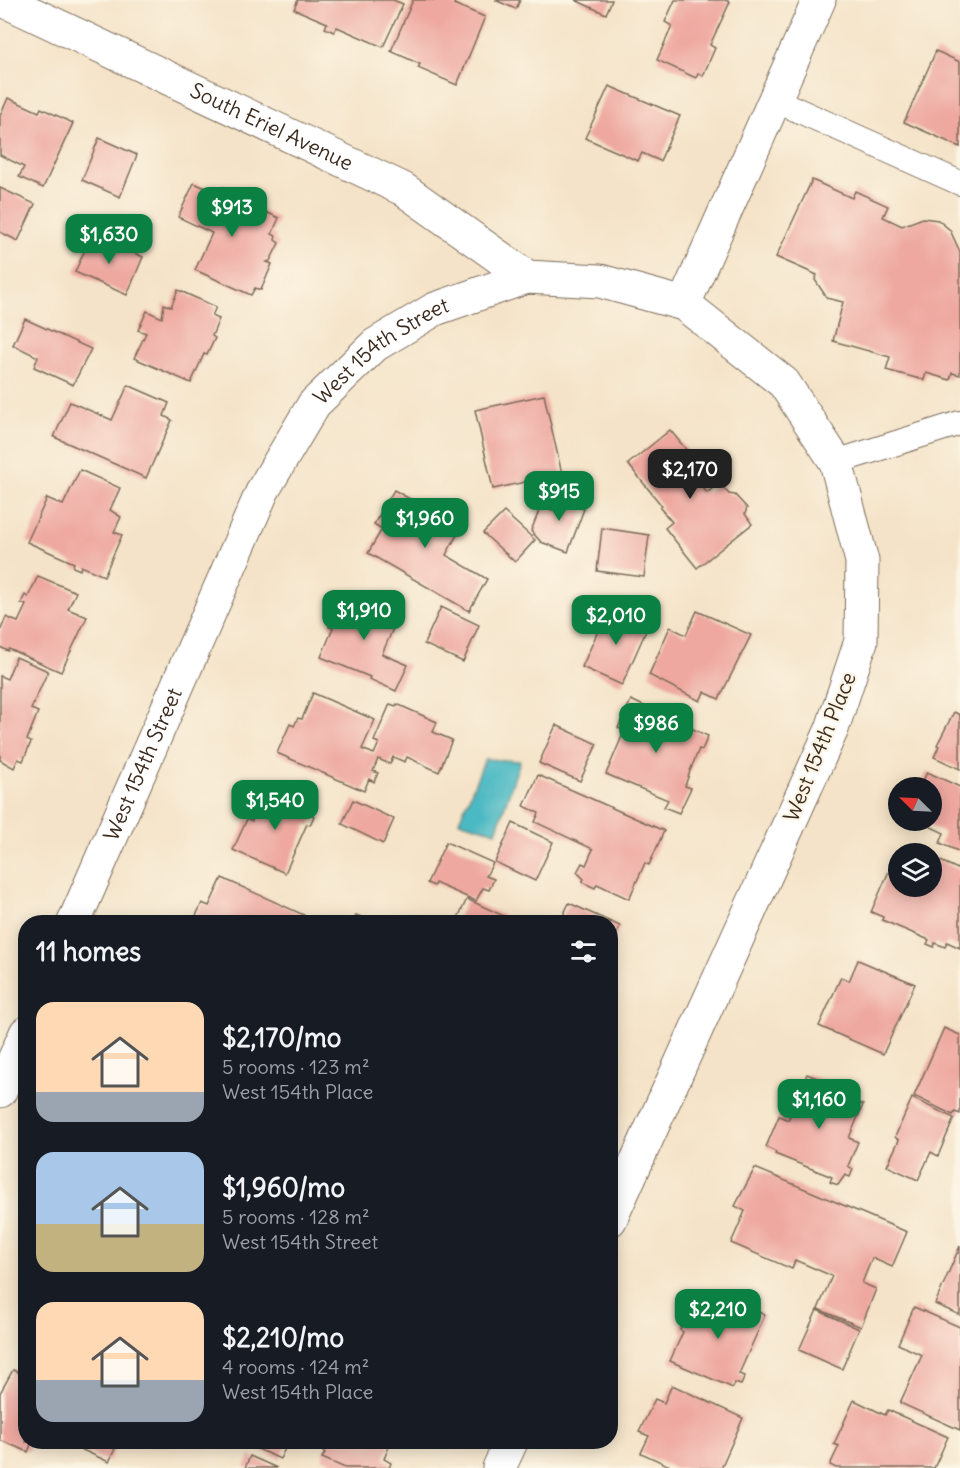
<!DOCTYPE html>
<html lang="en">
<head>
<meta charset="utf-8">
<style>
  body { margin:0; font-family:Delius,sans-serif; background:#20242c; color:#f1f3f6; height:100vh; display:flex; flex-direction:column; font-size:22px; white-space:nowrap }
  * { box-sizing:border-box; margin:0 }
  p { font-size:20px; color:#9ea1a6 }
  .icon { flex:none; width:33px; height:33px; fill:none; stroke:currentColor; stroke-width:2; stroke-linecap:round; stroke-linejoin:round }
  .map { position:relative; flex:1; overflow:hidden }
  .panel { position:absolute; left:18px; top:915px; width:600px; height:534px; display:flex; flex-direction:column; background:#171b24; border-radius:24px; box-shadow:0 3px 15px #0003 }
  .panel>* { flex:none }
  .needle { width:39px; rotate:294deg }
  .buttons { position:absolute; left:888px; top:777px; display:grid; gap:12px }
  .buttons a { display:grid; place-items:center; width:54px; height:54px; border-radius:50%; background:#171b24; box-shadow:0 3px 15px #0003; font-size:30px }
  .price { position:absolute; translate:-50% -51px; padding:0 14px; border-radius:12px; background:#0b8043; color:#fff; font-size:20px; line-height:39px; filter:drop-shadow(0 2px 3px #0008) }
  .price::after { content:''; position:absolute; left:50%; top:36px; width:18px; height:14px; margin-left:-9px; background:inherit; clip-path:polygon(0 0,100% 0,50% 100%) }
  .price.active { background:#222; color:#fff }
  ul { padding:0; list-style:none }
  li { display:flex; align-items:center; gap:18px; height:150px; padding:0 18px }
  li span { display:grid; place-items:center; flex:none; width:168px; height:120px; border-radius:18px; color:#555 }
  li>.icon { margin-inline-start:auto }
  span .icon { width:72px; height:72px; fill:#fffc; stroke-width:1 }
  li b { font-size:26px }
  h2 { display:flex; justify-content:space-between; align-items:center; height:72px; padding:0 18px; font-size:26px }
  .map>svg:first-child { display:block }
  .water { fill:#4bb9c3; stroke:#437270; stroke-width:1.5 }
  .building { fill:#eea8a0 }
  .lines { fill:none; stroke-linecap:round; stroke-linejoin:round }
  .lane-casing { stroke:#7c6b5a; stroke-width:26 }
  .street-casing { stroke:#7c6b5a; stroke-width:35 }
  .lane { stroke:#fff; stroke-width:24 }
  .street { stroke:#fff; stroke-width:33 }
  .labels { text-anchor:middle; stroke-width:4.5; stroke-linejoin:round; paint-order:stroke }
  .street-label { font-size:21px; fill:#3b2a1e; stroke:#fcf5e5 }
</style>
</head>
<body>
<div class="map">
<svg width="960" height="1468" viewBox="0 0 960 1468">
  <rect width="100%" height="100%" fill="#fcf5e5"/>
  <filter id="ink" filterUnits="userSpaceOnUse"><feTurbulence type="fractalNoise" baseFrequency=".0167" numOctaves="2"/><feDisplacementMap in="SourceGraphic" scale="12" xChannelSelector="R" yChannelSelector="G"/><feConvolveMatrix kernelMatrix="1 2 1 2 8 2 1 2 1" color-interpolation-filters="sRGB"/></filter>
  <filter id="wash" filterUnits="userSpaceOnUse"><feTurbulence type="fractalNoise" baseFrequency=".008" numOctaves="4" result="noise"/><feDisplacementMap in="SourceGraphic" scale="24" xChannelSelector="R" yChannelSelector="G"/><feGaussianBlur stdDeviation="1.35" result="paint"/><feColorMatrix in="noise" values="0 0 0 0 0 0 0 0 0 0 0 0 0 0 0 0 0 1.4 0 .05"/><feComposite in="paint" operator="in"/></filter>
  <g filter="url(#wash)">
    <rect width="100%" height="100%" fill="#f4e3c8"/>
    <path class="water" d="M485 759 520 761 496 832 459 821Z"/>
    <g id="blocks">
      <g class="building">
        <path d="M298 0H393L403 4 383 47 337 27 334 32 325 28 327 23 294 9Z"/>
        <path d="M413 0H456L454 4 485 17 457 85 418 68 420 64 391 51Z"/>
        <path d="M495 0H520L516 9Z"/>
        <path d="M575 0H612L606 14Z"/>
        <path d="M675 0H725L730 2 710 45 715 48 703 76 698 73 696 78 657 60 672 26 665 22Z"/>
        <path d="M936 51 960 62V147L904 122Z"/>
        <path d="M609 86 680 116 660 161 642 153 638 161 585 138Z"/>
        <path d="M8 98 39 112 41 108 73 123 43 188 19 177 24 167 0 155V116Z"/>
        <path d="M99 138 137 155 120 197 82 180Z"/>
        <path d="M812 180 852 198 855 191 888 206 883 217 902 226 923 218 938 220 950 230 960 252V375L952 373 950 380 926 373 924 380 886 370 890 357 833 341 843 302 827 298 815 280 817 275 776 257Z"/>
        <path d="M194 183 220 194 223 187 230 190 228 195 279 218 272 234 276 236 275 240 279 243 270 261 267 262 272 264 261 290 255 288 251 295 195 270 212 233 178 217Z"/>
        <path d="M0 188 35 204 18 241 0 232Z"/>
        <path d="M92 234 143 257 127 295 75 272Z"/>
        <path d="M178 290 216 307 212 316 219 319 212 336 215 338 207 355 204 354 191 383 134 358 146 333 138 330 147 311 162 318 164 304 171 307Z"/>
        <path d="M25 319 91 349 73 385 34 367 38 357 13 345Z"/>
        <path d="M128 385 169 403 164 416 172 420 146 478 54 437 70 402 112 420Z"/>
        <path d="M544 395 562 474 493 489 475 410Z"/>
        <path d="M670 430 708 476 699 483 707 493 719 483 729 494 735 495 747 508 745 514 752 524 697 568 665 528 672 522 660 508 662 506 628 464Z"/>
        <path d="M80 470 120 488 110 510 121 517 114 532 122 535 104 576 81 566 80 570 73 567 74 563 27 542 47 498 63 505Z"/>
        <path d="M394 490 431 511 435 506 464 522 446 555 487 579 469 611 368 553 382 529 374 524Z"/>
        <path d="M566 491 582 497 579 507 584 509 568 552 541 542 531 531 541 506 553 510 558 498 563 500Z"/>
        <path d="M504 512 535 540 515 562 483 533Z"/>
        <path d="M602 528 649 535 644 577 597 571Z"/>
        <path d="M38 576 76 592 68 609 87 617 61 672 9 649 8 651 0 647V632L6 617 18 622 26 605 21 603 25 595 28 597Z"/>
        <path d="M343 596 355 601 357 596 399 615 382 654 408 665 396 691 369 679 370 677 321 657 333 628 329 627Z"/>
        <path d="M609 606 649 624 622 685 582 667Z"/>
        <path d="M441 607 479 625 463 662 424 644Z"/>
        <path d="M697 611 751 635 719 699 704 692 700 701 649 675 670 627 686 635Z"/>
        <path d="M16 657 48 671 31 709 38 712 27 740 31 742 23 761 18 759 14 768 0 760V676L7 679Z"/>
        <path d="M313 693 375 720 362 749 374 754 379 743 374 741 390 704 396 706 397 704 437 722 433 732 452 740 439 772 407 757 405 762 393 757 390 764 378 759 373 771 378 773 374 782 369 779 364 791 277 753 290 724 294 726 298 718 302 719Z"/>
        <path d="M631 700 708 736 702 750 699 749 690 771 685 786 691 788 679 813 664 807 668 800 606 774 623 734 640 742 641 739 618 728Z"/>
        <path d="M954 712 960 715V769L934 757 939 746 937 745Z"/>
        <path d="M556 725 597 744 580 781 539 763Z"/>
        <path d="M927 772 960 787V852L940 843 944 833 917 820H932V788H920Z"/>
        <path d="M538 775 664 831 649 865 645 863 629 899 597 884 595 888 582 882 584 879 577 872 582 863 586 865 593 849 535 822 539 813 524 806Z"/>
        <path d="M272 789 314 807 311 814 314 816 310 825 307 824 285 873 233 850 247 819 252 821 255 814 259 816Z"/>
        <path d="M353 800 394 819 383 844 342 824Z"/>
        <path d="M513 823 553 842 535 881 495 862Z"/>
        <path d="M446 842 493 863 486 876 494 879 489 890 483 888 476 901 435 883 434 886 427 883Z"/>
        <path d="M932 857 960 870V948L947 942 945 947 935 943 934 947 927 944 929 940 882 920 883 917 871 912 890 869 898 872V886H932Z"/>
        <path d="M222 878 304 915 303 917 315 922H193L202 903 209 906Z"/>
        <path d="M467 899 508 918 506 922H456Z"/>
        <path d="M569 903 620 926 610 948V922H560Z"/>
        <path d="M356 915 373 922H353Z"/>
        <path d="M858 960 915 984 883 1054 819 1026 841 977 849 981Z"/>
        <path d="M944 1028 960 1035V1114L955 1112 953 1115 914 1096Z"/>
        <path d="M807 1074 850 1092 848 1099 863 1105 849 1138 858 1142 848 1166 853 1169 850 1177 845 1175 838 1185 830 1182 832 1177 775 1154 776 1152 766 1147 779 1116 788 1120Z"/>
        <path d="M912 1098 954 1118 938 1156 931 1152 918 1180 887 1166 899 1140 895 1137Z"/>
        <path d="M755 1168 907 1232 892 1267 872 1258 862 1283 876 1289 861 1327 818 1309 832 1276 795 1260 792 1269 731 1243 745 1211 735 1206Z"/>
        <path d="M960 1246V1315L935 1304Z"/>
        <path d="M710 1291 765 1315 739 1374 745 1376 741 1385 735 1383 733 1388 670 1361 683 1332 680 1330 688 1309 700 1314Z"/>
        <path d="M914 1307 960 1327V1430L900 1403 922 1355 898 1344Z"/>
        <path d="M817 1310 859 1329 842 1369 799 1350Z"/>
        <path d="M13 1370 26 1375V1442H32L28 1452 0 1440V1393Z"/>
        <path d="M672 1385 743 1418 721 1468H674L641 1453 649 1436 639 1432 655 1399 664 1403Z"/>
        <path d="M854 1400 885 1415 888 1410 948 1437 934 1468H836L830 1465 839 1446 834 1444Z"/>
        <path d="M68 1442H118L109 1462 67 1443Z"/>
        <path d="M242 1442H288L280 1459Z"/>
        <path d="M330 1442H391L384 1459 391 1463 389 1468H345L322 1458 325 1453 323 1452Z"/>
        <path d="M250 1456 277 1468H245Z"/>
      </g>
    </g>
  </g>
  <g filter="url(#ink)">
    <use href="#blocks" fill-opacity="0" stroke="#7c6b5a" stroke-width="1.5"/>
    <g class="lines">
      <defs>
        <g id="lane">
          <path d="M775 100 960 183"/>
          <path d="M836 462 960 423"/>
        </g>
        <g id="street">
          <path id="s1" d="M3 0 403 189 527 277"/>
          <path d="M684 304 819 0"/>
          <path id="s2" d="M74 922 263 490 314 404 375 345 435 309 527 277 600 281 684 304 784 383 836 462 862 561 861 641 832 729 610 1220"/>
          <path d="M0 1091 26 1033"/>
          <path d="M499 1468 511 1442"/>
        </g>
      </defs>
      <use href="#lane" class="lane-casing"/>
      <use href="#street" class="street-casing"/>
      <use href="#lane" class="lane"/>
      <use href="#street" class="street"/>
    </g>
  </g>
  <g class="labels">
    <g class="street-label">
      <text dy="7" stroke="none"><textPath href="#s1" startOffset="297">South Eriel Avenue</textPath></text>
      <text dy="7" stroke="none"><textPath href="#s2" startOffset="658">West 154th Street</textPath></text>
      <text transform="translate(820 747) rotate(-68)" y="7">West 154th Place</text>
      <text dy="7" stroke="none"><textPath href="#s2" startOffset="172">West 154th Street</textPath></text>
    </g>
  </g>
</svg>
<div class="buttons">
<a><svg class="needle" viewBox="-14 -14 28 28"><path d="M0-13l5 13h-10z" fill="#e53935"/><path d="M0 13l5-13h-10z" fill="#9ea1a6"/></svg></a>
<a><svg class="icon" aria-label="layers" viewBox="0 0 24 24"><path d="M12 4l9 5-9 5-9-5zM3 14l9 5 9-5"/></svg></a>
</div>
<b class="price" style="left:232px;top:238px">$913</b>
<b class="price" style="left:109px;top:265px">$1,630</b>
<b class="price active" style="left:690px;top:500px">$2,170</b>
<b class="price" style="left:559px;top:522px">$915</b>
<b class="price" style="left:425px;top:549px">$1,960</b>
<b class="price" style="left:364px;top:641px">$1,910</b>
<b class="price" style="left:616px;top:646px">$2,010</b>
<b class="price" style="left:656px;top:754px">$986</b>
<b class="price" style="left:275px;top:831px">$1,540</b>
<b class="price" style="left:819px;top:1130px">$1,160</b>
<b class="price" style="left:718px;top:1340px">$2,210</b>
<section class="panel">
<h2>11 homes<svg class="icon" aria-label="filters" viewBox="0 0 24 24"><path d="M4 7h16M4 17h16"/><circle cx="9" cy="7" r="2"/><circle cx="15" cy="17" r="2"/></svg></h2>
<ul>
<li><span style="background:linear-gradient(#ffd9b3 75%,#9aa5b1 0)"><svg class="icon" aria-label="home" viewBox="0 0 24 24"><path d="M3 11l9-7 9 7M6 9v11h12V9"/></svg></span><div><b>$2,170/mo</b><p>5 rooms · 123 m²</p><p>West 154th Place</p></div></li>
<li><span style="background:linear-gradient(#a9c7e8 60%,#c2b280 0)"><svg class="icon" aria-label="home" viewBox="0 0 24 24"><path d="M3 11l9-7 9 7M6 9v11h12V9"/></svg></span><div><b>$1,960/mo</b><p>5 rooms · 128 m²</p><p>West 154th Street</p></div></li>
<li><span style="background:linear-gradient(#ffd9b3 65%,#9aa5b1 0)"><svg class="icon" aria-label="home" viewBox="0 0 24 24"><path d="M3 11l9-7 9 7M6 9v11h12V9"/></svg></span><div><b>$2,210/mo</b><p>4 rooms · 124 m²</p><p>West 154th Place</p></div></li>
</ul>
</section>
</div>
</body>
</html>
